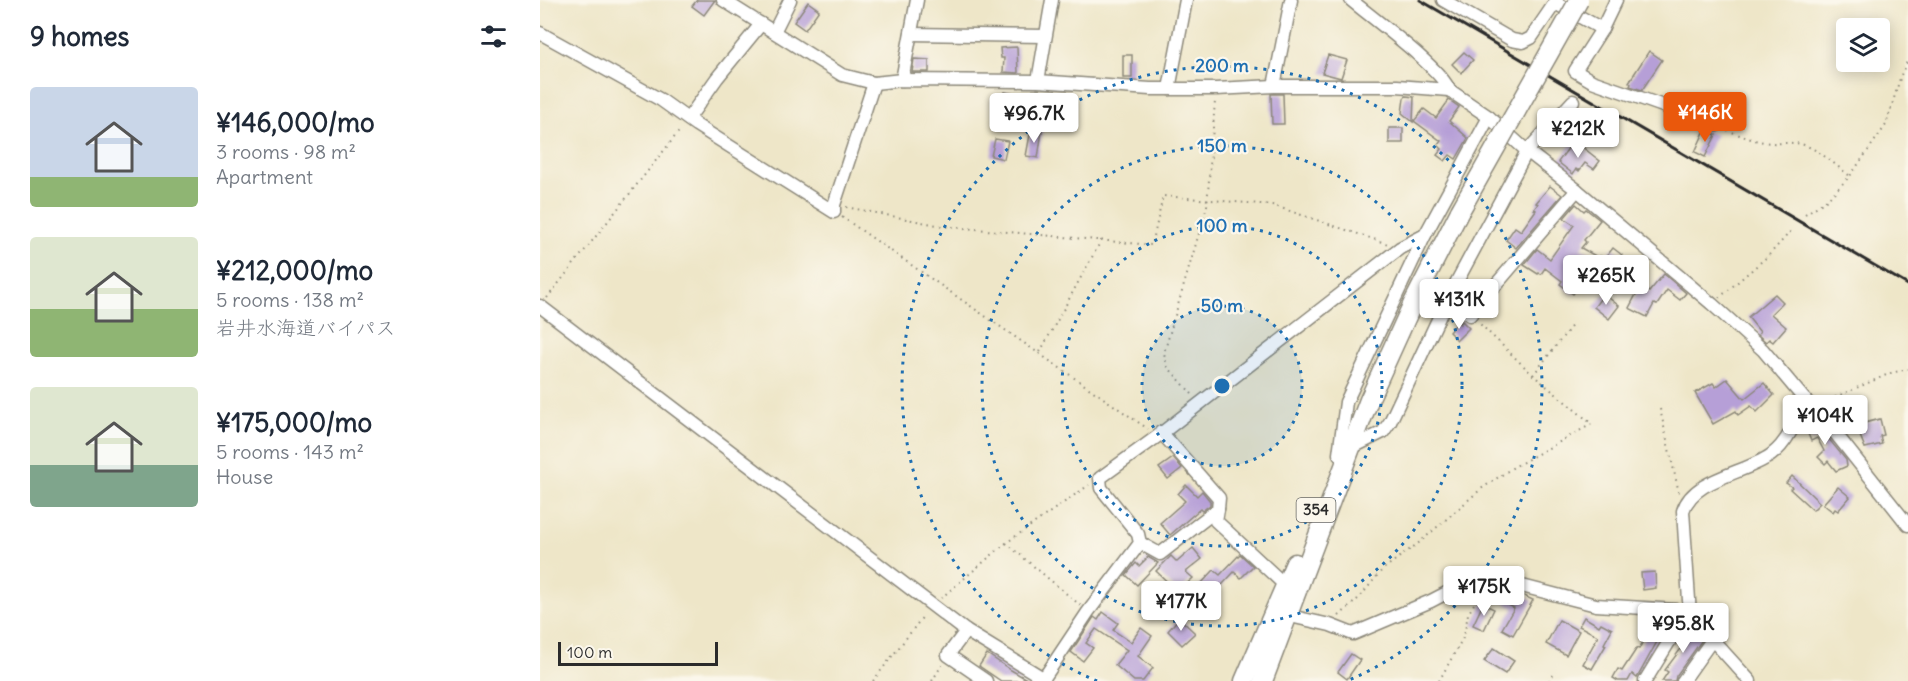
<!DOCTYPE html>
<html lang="en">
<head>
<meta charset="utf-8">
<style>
  body { margin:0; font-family:Delius,"Klee One",sans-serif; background:#f6f6f7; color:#1f2937; height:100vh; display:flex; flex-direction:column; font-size:22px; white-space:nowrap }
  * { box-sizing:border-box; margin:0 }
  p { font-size:20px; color:#747a83 }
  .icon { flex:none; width:33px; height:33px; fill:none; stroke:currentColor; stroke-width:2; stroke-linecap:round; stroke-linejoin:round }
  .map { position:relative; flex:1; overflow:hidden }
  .sheet { display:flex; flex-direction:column; background:#fff; width:540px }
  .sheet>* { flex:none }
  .controls { position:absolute; left:1296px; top:18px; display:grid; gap:12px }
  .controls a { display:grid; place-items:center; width:54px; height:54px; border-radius:6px; background:#fff; box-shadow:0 3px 15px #0003; font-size:30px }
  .scale { position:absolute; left:18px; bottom:15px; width:160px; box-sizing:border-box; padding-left:6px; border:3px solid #2b2b2b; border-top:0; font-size:16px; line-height:21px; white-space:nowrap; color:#2b2b2b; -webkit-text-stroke:4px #fbf7ec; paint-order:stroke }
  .price { position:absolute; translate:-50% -51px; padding:0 14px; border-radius:6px; background:#fff; color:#222; font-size:20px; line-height:39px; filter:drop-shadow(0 2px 3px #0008) }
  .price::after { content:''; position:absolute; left:50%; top:36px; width:18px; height:14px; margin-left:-9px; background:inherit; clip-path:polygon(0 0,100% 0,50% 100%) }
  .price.current { background:#ea580c; color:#fff }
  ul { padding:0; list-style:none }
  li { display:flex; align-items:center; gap:18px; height:150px; padding:0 30px }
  li span { display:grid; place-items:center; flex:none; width:168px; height:120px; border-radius:6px; color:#555 }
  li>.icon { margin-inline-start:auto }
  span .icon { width:72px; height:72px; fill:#fffc; stroke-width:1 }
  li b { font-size:26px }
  h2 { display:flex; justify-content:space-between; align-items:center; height:72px; padding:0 30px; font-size:26px }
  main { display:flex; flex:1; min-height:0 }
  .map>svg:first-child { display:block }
  .building { fill:#b69fd7 }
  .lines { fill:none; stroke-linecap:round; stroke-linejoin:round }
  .minor-casing { stroke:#8c887a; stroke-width:15 }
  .highway-casing { stroke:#8c887a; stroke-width:21 }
  .path { stroke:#8c887a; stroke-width:2; stroke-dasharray:1.5 4.5; stroke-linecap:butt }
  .minor { stroke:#fff; stroke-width:12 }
  .highway { stroke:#fff; stroke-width:18 }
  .rail { stroke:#2b2b2b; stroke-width:3 }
  .highway-bridge-casing { stroke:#8c887a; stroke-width:21; stroke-linecap:butt }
  .highway-bridge { stroke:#fff; stroke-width:18 }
  .ring { fill:none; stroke:#1f6fb2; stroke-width:3; stroke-dasharray:3 6 }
  .labels { text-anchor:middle; stroke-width:4.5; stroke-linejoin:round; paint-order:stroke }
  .shield { fill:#fbf7ec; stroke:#696865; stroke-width:1.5 }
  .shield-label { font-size:15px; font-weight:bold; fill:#2b2b2b }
  .centre { fill:#1f6fb2; stroke:#fbf7ec; stroke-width:3 }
  .ring-label { font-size:18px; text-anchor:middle; font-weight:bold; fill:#1f6fb2; stroke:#fbf7ec; stroke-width:4.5; stroke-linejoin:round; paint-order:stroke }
</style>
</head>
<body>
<main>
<section class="sheet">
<h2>9 homes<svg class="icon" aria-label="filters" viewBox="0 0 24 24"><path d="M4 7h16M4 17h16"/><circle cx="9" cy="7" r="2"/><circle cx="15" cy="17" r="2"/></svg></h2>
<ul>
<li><span style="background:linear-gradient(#c9d6e8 75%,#8fb573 0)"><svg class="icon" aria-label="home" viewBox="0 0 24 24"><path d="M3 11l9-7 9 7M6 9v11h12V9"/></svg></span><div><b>¥146,000/mo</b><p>3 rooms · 98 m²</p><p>Apartment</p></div></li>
<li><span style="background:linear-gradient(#dfe7d0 60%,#8fb573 0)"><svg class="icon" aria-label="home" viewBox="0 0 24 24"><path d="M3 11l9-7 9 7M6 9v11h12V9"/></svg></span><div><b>¥212,000/mo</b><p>5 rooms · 138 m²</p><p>岩井水海道バイパス</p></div></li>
<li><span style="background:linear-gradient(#dfe7d0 65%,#7fa58c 0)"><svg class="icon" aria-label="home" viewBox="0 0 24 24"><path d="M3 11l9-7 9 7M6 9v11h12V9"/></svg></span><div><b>¥175,000/mo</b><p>5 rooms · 143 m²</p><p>House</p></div></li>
</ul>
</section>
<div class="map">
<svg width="1368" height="681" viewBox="0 0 1368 681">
  <rect width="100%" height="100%" fill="#fbf7ec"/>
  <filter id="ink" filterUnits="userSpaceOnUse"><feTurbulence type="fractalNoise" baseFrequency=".0167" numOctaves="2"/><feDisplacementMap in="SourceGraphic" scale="12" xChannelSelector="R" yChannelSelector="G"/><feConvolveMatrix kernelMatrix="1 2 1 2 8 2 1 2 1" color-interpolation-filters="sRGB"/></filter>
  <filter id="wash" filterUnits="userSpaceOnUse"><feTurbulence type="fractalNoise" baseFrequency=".008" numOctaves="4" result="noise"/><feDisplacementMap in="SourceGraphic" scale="24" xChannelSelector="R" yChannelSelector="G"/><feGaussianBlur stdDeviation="1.35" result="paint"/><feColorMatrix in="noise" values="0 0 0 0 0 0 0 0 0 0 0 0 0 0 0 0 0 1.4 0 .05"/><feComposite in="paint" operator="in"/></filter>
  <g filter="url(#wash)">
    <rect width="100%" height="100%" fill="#eee6c8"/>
    <g id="blocks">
      <g class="building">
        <path d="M157 0H175L164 15 152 6Z"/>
        <path d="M268 2 279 10 265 30 254 22Z"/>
        <path d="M477 47 478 73 463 72 464 58H461L460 48Z"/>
        <path d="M1109 51 1122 60 1102 90 1090 86 1091 84 1089 82Z"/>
        <path d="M924 52 933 60 921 73 912 64Z"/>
        <rect x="583" y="55" width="9" height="23"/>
        <path d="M788 55 807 60 801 78 782 73Z"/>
        <path d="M374 59 389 60V72H372Z"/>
        <path d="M465 92 475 94 472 115 461 113Z"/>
        <path d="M731 94H743L744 124H732Z"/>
        <path d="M866 96 874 97 873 122 862 113 864 98Z"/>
        <path d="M909 100 919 107 909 121 928 138 916 159 910 155 905 161 897 155 902 149 898 145 901 141 874 121 884 109 896 118Z"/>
        <rect x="849" y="128" width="14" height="15"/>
        <path d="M491 129 502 131 498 158 486 156Z"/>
        <path d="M1165 130 1176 135 1165 157 1155 152Z"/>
        <path d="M455 139 468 141 464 159 451 156Z"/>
        <path d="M1032 143 1039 148 1041 146 1060 161 1054 169 1045 163 1039 171 1036 169 1033 174 1018 162Z"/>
        <path d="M1010 186 1022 195 976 248 966 240 975 227 981 231 996 210 994 209 998 204 996 203Z"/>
        <path d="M1036 204 1044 211 1046 209 1060 220 1044 240 1046 242 1041 248 1059 258 1060 256 1065 258 1073 248 1082 255 1075 263 1078 264 1074 274 1072 273 1066 286 1045 277 1033 294 1020 284 1022 281 1005 268 1001 274 999 273 998 274 984 265 997 249 1010 259 1034 225 1024 218Z"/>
        <path d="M1124 274 1146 293 1140 300 1127 290 1117 305 1114 304 1107 317 1089 308 1099 289 1104 292 1105 290 1109 292Z"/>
        <path d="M1064 294 1079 306 1069 319 1054 307Z"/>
        <path d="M1235 294 1243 302 1231 314 1246 327 1233 342 1229 339 1226 342 1218 335 1220 332 1208 317Z"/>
        <path d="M922 321 929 328 917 340 909 332 918 322 920 324Z"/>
        <path d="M1187 379 1204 399 1224 383 1234 395 1217 412 1211 406 1198 415 1196 411 1173 424 1155 393 1173 383 1176 387Z"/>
        <path d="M1270 416 1306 460 1307 466 1296 471 1288 461 1285 464 1278 457 1284 451 1277 438 1271 441 1264 424Z"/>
        <path d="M1340 419 1344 435 1340 436 1342 444 1325 448 1317 428 1322 427 1321 424Z"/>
        <path d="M633 458 642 468 628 479 619 468Z"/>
        <path d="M1252 476 1280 503 1273 510 1250 489 1252 487 1246 483Z"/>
        <path d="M646 485 657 496 662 491 670 501V505L662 511 660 509 630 535 620 523 645 501 638 494Z"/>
        <path d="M1298 487 1310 497 1298 511 1295 509 1293 512 1283 504Z"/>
        <path d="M653 548 662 559 646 572 653 578 638 592 616 571 631 556 637 562Z"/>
        <path d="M700 554 713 566 701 578 694 572 671 597 659 586 674 570 680 575Z"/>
        <path d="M608 557 618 563 597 585 586 575 596 563 599 566Z"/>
        <path d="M1115 572 1116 588 1103 590 1101 573Z"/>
        <path d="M967 593 980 599 982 595 993 600 973 635 962 629 974 608 963 602Z"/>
        <path d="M943 604 954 609 944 630 933 625Z"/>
        <path d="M563 612 578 623 573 630 591 642 601 628 612 636 598 656 613 668 603 681H594L575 665 587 650 556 629 546 643 553 648 543 661 531 652 554 617 558 620Z"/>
        <path d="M1044 617 1059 626 1061 623 1072 629 1064 644 1066 645 1052 669 1043 664 1058 636 1039 626Z"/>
        <path d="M639 618 655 633 642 645 628 631Z"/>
        <path d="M1019 620 1039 631 1026 655 1006 644Z"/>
        <path d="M1149 626 1162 640 1136 676 1135 681H1122L1128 672 1125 670 1146 642 1140 640Z"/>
        <path d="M1108 632 1119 638 1097 678 1092 674 1088 681H1078L1073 678 1078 669 1082 671 1097 648 1099 649Z"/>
        <path d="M954 648 974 661 965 674 944 661Z"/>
        <path d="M447 654 471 670 490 681H461L439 666Z"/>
        <path d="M811 654 820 660 807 679 798 672Z"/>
      </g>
    </g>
  </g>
  <g filter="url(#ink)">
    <use href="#blocks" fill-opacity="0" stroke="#8c887a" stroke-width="1.5"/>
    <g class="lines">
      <defs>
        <g id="minor">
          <path d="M183 0 302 75 334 83 362 80 498 81 610 89H676L734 86H857L909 90 949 117 987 151 1037 190 1172 304 1223 350 1265 400 1281 415 1368 525"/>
          <path d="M811 0C831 17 902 69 909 90"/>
          <path d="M903 0 972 40 983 42 991 38 1017 0"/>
          <path d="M1015 3 1062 29 1076 0"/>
          <path d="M1062 29 1035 71 1052 81 1177 125"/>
          <path d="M234 32 250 0"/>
          <path d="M0 33 121 100 156 125 294 212V205L334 83"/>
          <path d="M371 34 505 36"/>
          <path d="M362 80 377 0"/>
          <path d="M498 81 512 0"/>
          <path d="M734 86 751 0"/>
          <path d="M629 89 646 0"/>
          <path d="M148 119 177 78 221 24"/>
          <path d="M908 298 930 315 1037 190"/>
          <path d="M0 306 426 631 503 678"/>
          <path d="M809 449 843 432 850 422 908 298 987 151 1033 101"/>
          <path d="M799 454 806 402 885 235 949 117"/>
          <path d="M678 509 676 521 746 586"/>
          <path d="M600 543 620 554 678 509 679 498 621 432"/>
          <path d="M741 614 790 625 813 634 891 601 918 587 947 581 974 584 1056 605 1136 610 1150 615 1210 681"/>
          <path d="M1150 615 1143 511C1153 478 1205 474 1231 455 1248 443 1257 419 1265 400"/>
          <path d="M426 631 408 655 446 681"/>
          <path d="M502 681 548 612 600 543 598 534 561 488 560 478 618 436 860 248 885 235"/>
          <path d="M1105 681 1146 614"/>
          <path d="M1143 681 1172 640"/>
        </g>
        <g id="highway">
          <path d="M704 681 755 563"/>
          <path d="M723 681 829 400 873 303 920 211"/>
        </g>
      </defs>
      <use href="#minor" class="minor-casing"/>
      <use href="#highway" class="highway-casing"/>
      <g class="path">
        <path d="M1187 130C1202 136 1216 142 1232 143 1243 144 1253 141 1264 145 1281 151 1295 165 1310 176"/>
        <path d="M306 207 402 226 612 245 623 196 732 205 848 244"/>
        <path d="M1265 214 1287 200 1310 176 1346 125 1361 75 1368 59"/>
        <path d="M302 217 608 429"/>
        <path d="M7 298 141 129"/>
        <path d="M1179 298 1228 256 1252 230"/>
        <path d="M500 352 562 239"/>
        <path d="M993 375 1033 324"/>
        <path d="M652 394 627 366 624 353 667 206 675 101"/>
        <path d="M1284 402 1351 373 1368 369"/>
        <path d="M1120 409 1139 493"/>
        <path d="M466 543 541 606"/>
        <path d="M401 598 466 543 549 485"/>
        <path d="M799 616 820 597 842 570 880 542 941 489 972 468 1052 424 993 375 939 323"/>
        <path d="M333 681 384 615"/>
        <path d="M392 681 402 665"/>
        <path d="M899 681 924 636 928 614 940 594"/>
        <path d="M1009 681 1013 675"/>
      </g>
      <use href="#minor" class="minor"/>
      <use href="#highway" class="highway"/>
      <path class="rail" d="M880 0 1368 285"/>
      <defs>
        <path id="highway-bridge" d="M920 211 1039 0"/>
      </defs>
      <use href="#highway-bridge" class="highway-bridge-casing"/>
      <use href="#highway-bridge" class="highway-bridge"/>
    </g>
  </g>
  <circle cx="682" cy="386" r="80" fill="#1f6fb2" fill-opacity=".12"/>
  <g class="ring">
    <circle cx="682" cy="386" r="80"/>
    <circle cx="682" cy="386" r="160"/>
    <circle cx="682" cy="386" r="240"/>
    <path d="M557 681A320 320 0 1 1 807 681"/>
  </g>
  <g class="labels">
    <rect class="shield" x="756.5" y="498" width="39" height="24" rx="4.5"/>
    <g class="shield-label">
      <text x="776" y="515">354</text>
    </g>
  </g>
  <circle cx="682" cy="386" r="9" class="centre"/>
  <g class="ring-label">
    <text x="682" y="72">200 m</text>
    <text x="682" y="152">150 m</text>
    <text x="682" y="232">100 m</text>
    <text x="682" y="312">50 m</text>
  </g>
</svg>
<div class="controls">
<a><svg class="icon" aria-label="layers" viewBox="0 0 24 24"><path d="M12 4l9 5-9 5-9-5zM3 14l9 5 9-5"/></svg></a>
</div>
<div class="scale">100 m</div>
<b class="price current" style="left:1165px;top:143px">¥146K</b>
<b class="price" style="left:494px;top:144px">¥96.7K</b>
<b class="price" style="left:1038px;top:159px">¥212K</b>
<b class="price" style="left:1066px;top:306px">¥265K</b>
<b class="price" style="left:919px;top:330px">¥131K</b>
<b class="price" style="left:1285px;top:446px">¥104K</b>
<b class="price" style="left:944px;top:617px">¥175K</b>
<b class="price" style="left:641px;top:632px">¥177K</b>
<b class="price" style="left:1143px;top:654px">¥95.8K</b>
</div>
</main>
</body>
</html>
